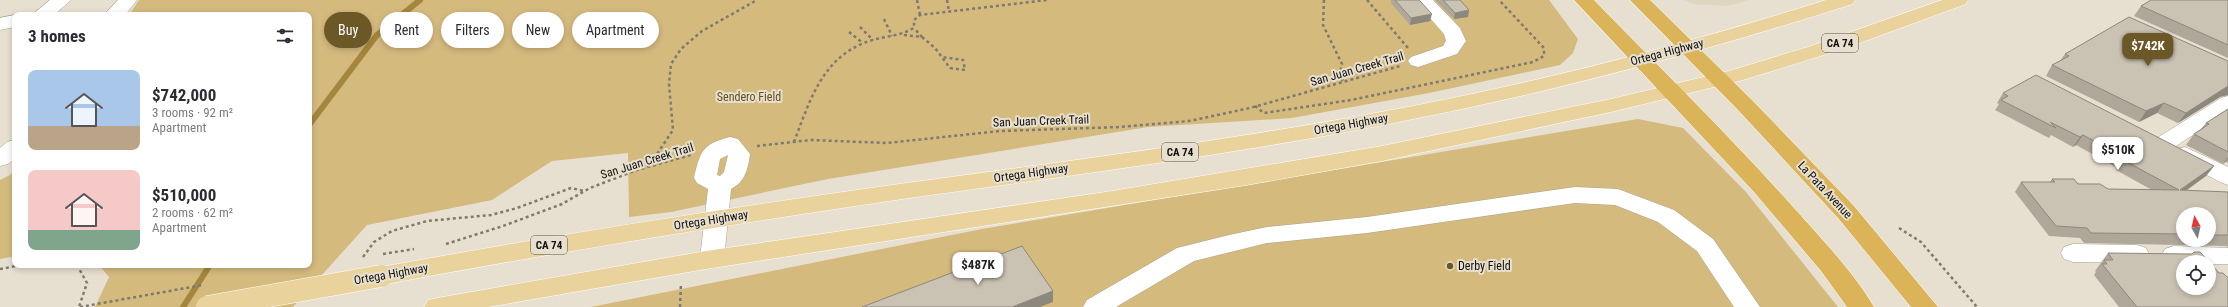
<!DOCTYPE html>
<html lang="en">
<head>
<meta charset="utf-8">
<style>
  body { margin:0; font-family:"Roboto Condensed",sans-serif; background:#f7f7f7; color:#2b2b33; height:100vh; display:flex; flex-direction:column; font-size:15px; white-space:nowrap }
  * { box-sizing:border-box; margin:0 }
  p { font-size:13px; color:#7c7c81 }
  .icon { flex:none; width:22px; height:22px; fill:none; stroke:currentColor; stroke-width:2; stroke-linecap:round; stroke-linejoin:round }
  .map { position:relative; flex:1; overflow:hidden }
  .side { position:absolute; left:12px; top:12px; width:300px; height:256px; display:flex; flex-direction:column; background:#fff; border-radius:8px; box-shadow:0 2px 6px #0003 }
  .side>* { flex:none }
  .hud { position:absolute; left:324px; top:12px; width:380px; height:36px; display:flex; gap:8px }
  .needle { width:26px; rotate:352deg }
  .buttons { position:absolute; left:2176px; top:207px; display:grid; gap:8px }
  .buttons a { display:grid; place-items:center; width:40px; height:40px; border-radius:50%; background:#fff; box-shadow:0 2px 6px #0003; font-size:20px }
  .price { position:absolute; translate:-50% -34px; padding:0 9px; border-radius:8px; background:#fff; color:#222; font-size:13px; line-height:26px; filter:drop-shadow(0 1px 2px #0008) }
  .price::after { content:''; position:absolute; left:50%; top:24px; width:12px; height:9px; margin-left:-6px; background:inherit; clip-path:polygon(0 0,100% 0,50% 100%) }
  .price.current { background:#6c5726; color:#fff }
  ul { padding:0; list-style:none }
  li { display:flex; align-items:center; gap:12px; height:100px; padding:0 16px }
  li span { display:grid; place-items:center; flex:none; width:112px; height:80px; border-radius:8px; color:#555 }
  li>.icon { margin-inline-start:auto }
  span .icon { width:48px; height:48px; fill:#fffc; stroke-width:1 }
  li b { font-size:17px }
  h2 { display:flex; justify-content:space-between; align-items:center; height:48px; padding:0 16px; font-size:17px }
  .tag { padding:0 14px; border-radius:18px; background:#fff; box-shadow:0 2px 6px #0003; font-size:14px; line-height:36px }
  .tag.current { background:#6c5726; color:#fff }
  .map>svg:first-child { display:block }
  .built { fill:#e0d5be }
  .green { fill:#d5ba7e }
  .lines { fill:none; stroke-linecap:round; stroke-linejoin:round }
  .stream { stroke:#a5863e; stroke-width:6 }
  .minor-casing { stroke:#aba495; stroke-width:1 }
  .major-casing { stroke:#fff; stroke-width:1 }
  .highway-casing { stroke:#fff; stroke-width:1 }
  .path { stroke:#7f7a6f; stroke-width:2.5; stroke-dasharray:3 3; stroke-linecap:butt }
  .minor { fill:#fff; fill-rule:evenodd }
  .major { fill:#e9d29b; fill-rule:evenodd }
  .highway { fill:#dbb459; fill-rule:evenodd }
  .major-bridge-casing { stroke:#fff; stroke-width:23; stroke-linecap:butt }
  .path-bridge { stroke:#7f7a6f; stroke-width:2.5; stroke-dasharray:3 3; stroke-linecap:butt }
  .major-bridge { stroke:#e9d29b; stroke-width:22 }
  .wall { fill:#aea79a; fill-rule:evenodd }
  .shaded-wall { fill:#8d887d }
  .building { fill:#cac2b3; stroke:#8d887d }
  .poi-dot { fill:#6c5726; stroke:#e7e0d0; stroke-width:1.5 }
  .labels { text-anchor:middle; stroke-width:4; stroke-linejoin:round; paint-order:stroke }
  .shield { fill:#e7e0d0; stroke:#514e45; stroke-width:1 }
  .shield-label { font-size:11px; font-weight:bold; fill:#110f09 }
  .street-label { font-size:12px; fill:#110f09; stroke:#e7e0d0 }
  .park-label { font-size:12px; fill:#654f18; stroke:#e7e0d0 }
  .poi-label { font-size:12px; fill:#110f09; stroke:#e7e0d0; text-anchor:start }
</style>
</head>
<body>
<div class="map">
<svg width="2228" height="307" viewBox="0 0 2228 307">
  <rect width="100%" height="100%" fill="#e7e0d0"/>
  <path class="built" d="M1683 0H1749L1727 6 1693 4Z"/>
  <g class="green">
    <path d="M139 0H1549L1578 39 1573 53 1560 65 1429 93 1292 118 1148 127 828 179 671 212 629 217 628 153 552 161 492 200 367 225 293 307H95L109 277 99 265H309V15H129Z"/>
    <path d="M1638 119 1683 128 1746 192 1838 307H591L982 229Z"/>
    <path d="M15 169V256L0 259V180L10 175Z"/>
  </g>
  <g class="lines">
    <g class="stream">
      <path d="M309 125 377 35 420 0"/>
      <path d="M183 307 210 265"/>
    </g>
    <defs>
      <g id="minor">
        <path d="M50 0H71L54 15H32Z"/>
        <path d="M118 0H137L125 15H104Z"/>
        <path d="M1414 0H1433L1460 28 1466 41 1457 54 1418 67 1411 65 1408 61 1411 57 1443 46 1446 41 1444 34Z"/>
        <path d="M15 15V27L0 30V18Z"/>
        <path d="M2228 96V112L2173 148 2165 150 2157 148 2154 143 2157 138 2221 98Z"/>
        <path d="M730 137 738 139 750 154C748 169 745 182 731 189L724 259 721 265 712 268 703 265 700 259 708 189 697 183 694 178C700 152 702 144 730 137ZM728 155 724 172 720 176 717 175 720 159Z"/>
        <path d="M15 140V158L8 164 0 166V148L7 142Z"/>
        <path d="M2185 147 2228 167V185L2220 182 2177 159 2174 154 2177 149Z"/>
        <path d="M1575 187 1618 189 1674 210 1713 239 1760 307H1734L1697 251 1658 222 1615 205 1575 203 1367 233 1267 243 1194 261 1116 307H1083L1087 300 1177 248 1229 235 1267 227 1367 217Z"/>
        <path d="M2073 244 2137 245 2146 248 2149 254 2146 260 2137 263 2073 262 2064 259 2061 253 2064 247Z"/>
        <path d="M2174 246 2228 248V264H2209V262L2174 264 2165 261 2162 255 2165 249Z"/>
      </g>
      <g id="major">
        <path d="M1826 0H1855L1853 4C1711 49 1568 88 1423 117 1253 152 1081 174 909 198 733 224 556 252 381 285L372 282 369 276 372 270 381 267C551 236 721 209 892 185 1068 161 1244 139 1418 105 1556 78 1692 42 1826 0Z"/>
        <path d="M1942 0H1968L1966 4 1846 48 1743 80 1611 112 1382 161 1247 185 706 269 488 307H424L428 300 437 298 706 251 1112 191 1382 146 1611 99 1729 71 1808 47Z"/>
      </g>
      <g id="highway">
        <path d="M1574 0H1594C1661 69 1730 136 1794 208 1819 236 1856 275 1874 307H1847L1821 271 1754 192Z"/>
        <path d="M1630 0H1650L1752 100 1854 206 1938 307H1911L1838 218 1738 110Z"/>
      </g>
    </defs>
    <use href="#minor" class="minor-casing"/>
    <use href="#major" class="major-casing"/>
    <use href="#highway" class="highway-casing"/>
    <g class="path">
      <path d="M917 0 920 15"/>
      <path d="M947 0 949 11"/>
      <path d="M1324 0 1323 25 1342 64 1339 76 1344 82"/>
      <path d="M1367 0 1408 48"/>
      <path d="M884 19 892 36"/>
      <path d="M860 27 873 40"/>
      <path d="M849 32 863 43"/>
      <path d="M904 35 922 37 914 28"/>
      <path d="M922 37 935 48 950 68 965 70 963 60 942 57"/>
      <path d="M1255 106 1264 113 1351 100 1533 62 1544 56V48L1499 0"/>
      <path d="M794 142C809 103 821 60 864 43 878 37 894 37 908 31L914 28V20L920 15 1047 0"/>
      <path d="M757 146 811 140 887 143 1000 131 1120 127 1189 121 1250 108 1400 66"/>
      <path d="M654 165 655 157 673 130 669 84 671 64 681 49 702 31 757 0"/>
      <path d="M1899 228 1921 242 1977 307"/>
      <path d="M446 244 503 226 562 204 590 188 637 170 691 155"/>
      <path d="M383 254 414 249"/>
      <path d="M363 257 374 242 392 231 427 221 491 215 517 208 571 188 584 191"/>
      <path d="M77 265 87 283 79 307"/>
      <path d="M0 269 22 265"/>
      <path d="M680 307 681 283"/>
    </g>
    <use href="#minor" class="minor"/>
    <use href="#major" class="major"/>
    <use href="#highway" class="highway"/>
    <defs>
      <path id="major-bridge" d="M207 307 381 276"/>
    </defs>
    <use href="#major-bridge" class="major-bridge-casing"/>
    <path class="path-bridge" d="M80 307 203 285"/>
    <use href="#major-bridge" class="major-bridge"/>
  </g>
  <g class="wall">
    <path d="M1391 0H1419L1430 21 1410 25 1391 3Z"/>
    <path d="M1435 0H1460L1469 10 1468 17 1454 19Z"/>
    <path d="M2228 0V58L2134 16 2141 6Z"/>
    <path d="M2065 54 2220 97 2178 123 2157 113 2139 122 2046 76 2052 65 2060 61Z"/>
    <path d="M2003 93 2214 166 2206 176 2186 191 2228 192V249L2227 246 2084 243 2080 238 2049 236 2015 192 2021 182H2050L2052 179 2108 189 2152 190 2116 170 2118 168 2076 145 2073 147 2051 135 2049 138 1995 110 1999 104 1997 103ZM2183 214H2209V240H2183Z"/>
    <path d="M2228 109V163L2226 162 2223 164 2186 145 2194 134 2200 130 2206 123Z"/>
    <path d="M2108 253 2228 307H2119L2094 275 2096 272 2095 271Z"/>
  </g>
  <g class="shaded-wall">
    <path d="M1469 10 1468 17 1454 19 1455 13Z"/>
    <path d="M1432 14 1430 21 1410 25 1411 18Z"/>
    <path d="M2228 86V95L2220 97 2178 123 2186 113Z"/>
    <path d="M2164 103 2157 113 2139 122 2146 111Z"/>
    <path d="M2083 135 2076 145 2073 147 2080 137Z"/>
    <path d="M2228 157V159L2223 164Z"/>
    <path d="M2214 166 2206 176 2172 200 2180 190Z"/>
    <path d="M1053 291V302L1040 307H1012Z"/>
  </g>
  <g class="building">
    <path d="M1395 0H1419L1432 14 1411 18Z"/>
    <path d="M1443 0H1460L1469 10 1455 13Z"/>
    <path d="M2151 0H2228V45L2141 6Z"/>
    <path d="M2129 17 2228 61V86L2186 113 2164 103 2146 111 2052 65 2069 56 2065 54Z"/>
    <path d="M2036 75 2214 166 2180 190 2228 192V235H2209V214H2183V234L2091 233 2087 228 2056 226 2021 182H2055L2052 179H2074L2078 184H2100L2108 189 2179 190 2123 160 2126 158 2083 135 2080 137 2050 122 2056 128 2001 100 2008 96 2003 93Z"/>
    <path d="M2228 109V152L2194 134 2209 124 2206 123Z"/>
    <path d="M1022 246 1053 291 1012 307H862Z"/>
    <path d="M2194 252H2200L2209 262H2183V288H2209V262L2219 273H2223L2227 277H2228V307H2137L2102 264H2107L2104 260H2113L2108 253 2192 254Z"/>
  </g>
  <circle class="poi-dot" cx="1450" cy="266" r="4"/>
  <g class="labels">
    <g class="shield">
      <rect x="1822" y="34" width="36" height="18" rx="3"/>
      <rect x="1162" y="143" width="36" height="18" rx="3"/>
      <rect x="531" y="236" width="36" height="18" rx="3"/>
    </g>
    <g class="shield-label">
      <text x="1840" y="47">CA 74</text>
      <text x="1180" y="156">CA 74</text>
      <text x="549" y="249">CA 74</text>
    </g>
    <g class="street-label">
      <text transform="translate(1667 52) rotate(-15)" y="4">Ortega Highway</text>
      <text transform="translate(1357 69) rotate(-16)" y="4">San Juan Creek Trail</text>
      <text transform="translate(1041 121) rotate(-2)" y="4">San Juan Creek Trail</text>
      <text transform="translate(1351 124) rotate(-10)" y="4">Ortega Highway</text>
      <text transform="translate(647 161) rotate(-17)" y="4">San Juan Creek Trail</text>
      <text transform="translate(1031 173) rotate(-8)" y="4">Ortega Highway</text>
      <text transform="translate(1825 190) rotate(47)" y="4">La Pata Avenue</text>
      <text transform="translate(711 220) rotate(-9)" y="4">Ortega Highway</text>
      <text transform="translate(391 274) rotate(-10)" y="4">Ortega Highway</text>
    </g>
    <g class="park-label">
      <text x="749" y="101">Sendero Field</text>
    </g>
    <g class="poi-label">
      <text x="1458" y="270">Derby Field</text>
    </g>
  </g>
</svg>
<div class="buttons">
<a><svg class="needle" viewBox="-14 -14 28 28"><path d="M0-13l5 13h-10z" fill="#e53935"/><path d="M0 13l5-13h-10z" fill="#7c7c81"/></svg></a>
<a><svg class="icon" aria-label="locate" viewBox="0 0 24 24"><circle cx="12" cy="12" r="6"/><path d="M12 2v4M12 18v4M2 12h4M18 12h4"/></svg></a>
</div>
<b class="price current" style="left:2148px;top:67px">$742K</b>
<b class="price" style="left:2118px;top:171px">$510K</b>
<b class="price" style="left:978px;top:286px">$487K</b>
<div class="hud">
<a class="tag current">Buy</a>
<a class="tag">Rent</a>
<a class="tag">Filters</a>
<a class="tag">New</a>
<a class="tag">Apartment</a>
</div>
<section class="side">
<h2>3 homes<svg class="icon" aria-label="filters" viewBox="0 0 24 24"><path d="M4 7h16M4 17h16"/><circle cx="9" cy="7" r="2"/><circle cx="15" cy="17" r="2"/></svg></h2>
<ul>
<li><span style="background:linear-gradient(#a9c7e8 70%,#b9a48a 0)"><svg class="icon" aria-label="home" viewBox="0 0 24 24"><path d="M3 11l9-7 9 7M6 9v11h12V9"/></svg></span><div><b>$742,000</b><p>3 rooms · 92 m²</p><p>Apartment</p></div></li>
<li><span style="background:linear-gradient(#f6c9c9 75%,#7fa58c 0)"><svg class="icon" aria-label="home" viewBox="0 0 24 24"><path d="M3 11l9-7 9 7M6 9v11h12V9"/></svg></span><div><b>$510,000</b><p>2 rooms · 62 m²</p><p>Apartment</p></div></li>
</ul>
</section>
</div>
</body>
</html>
